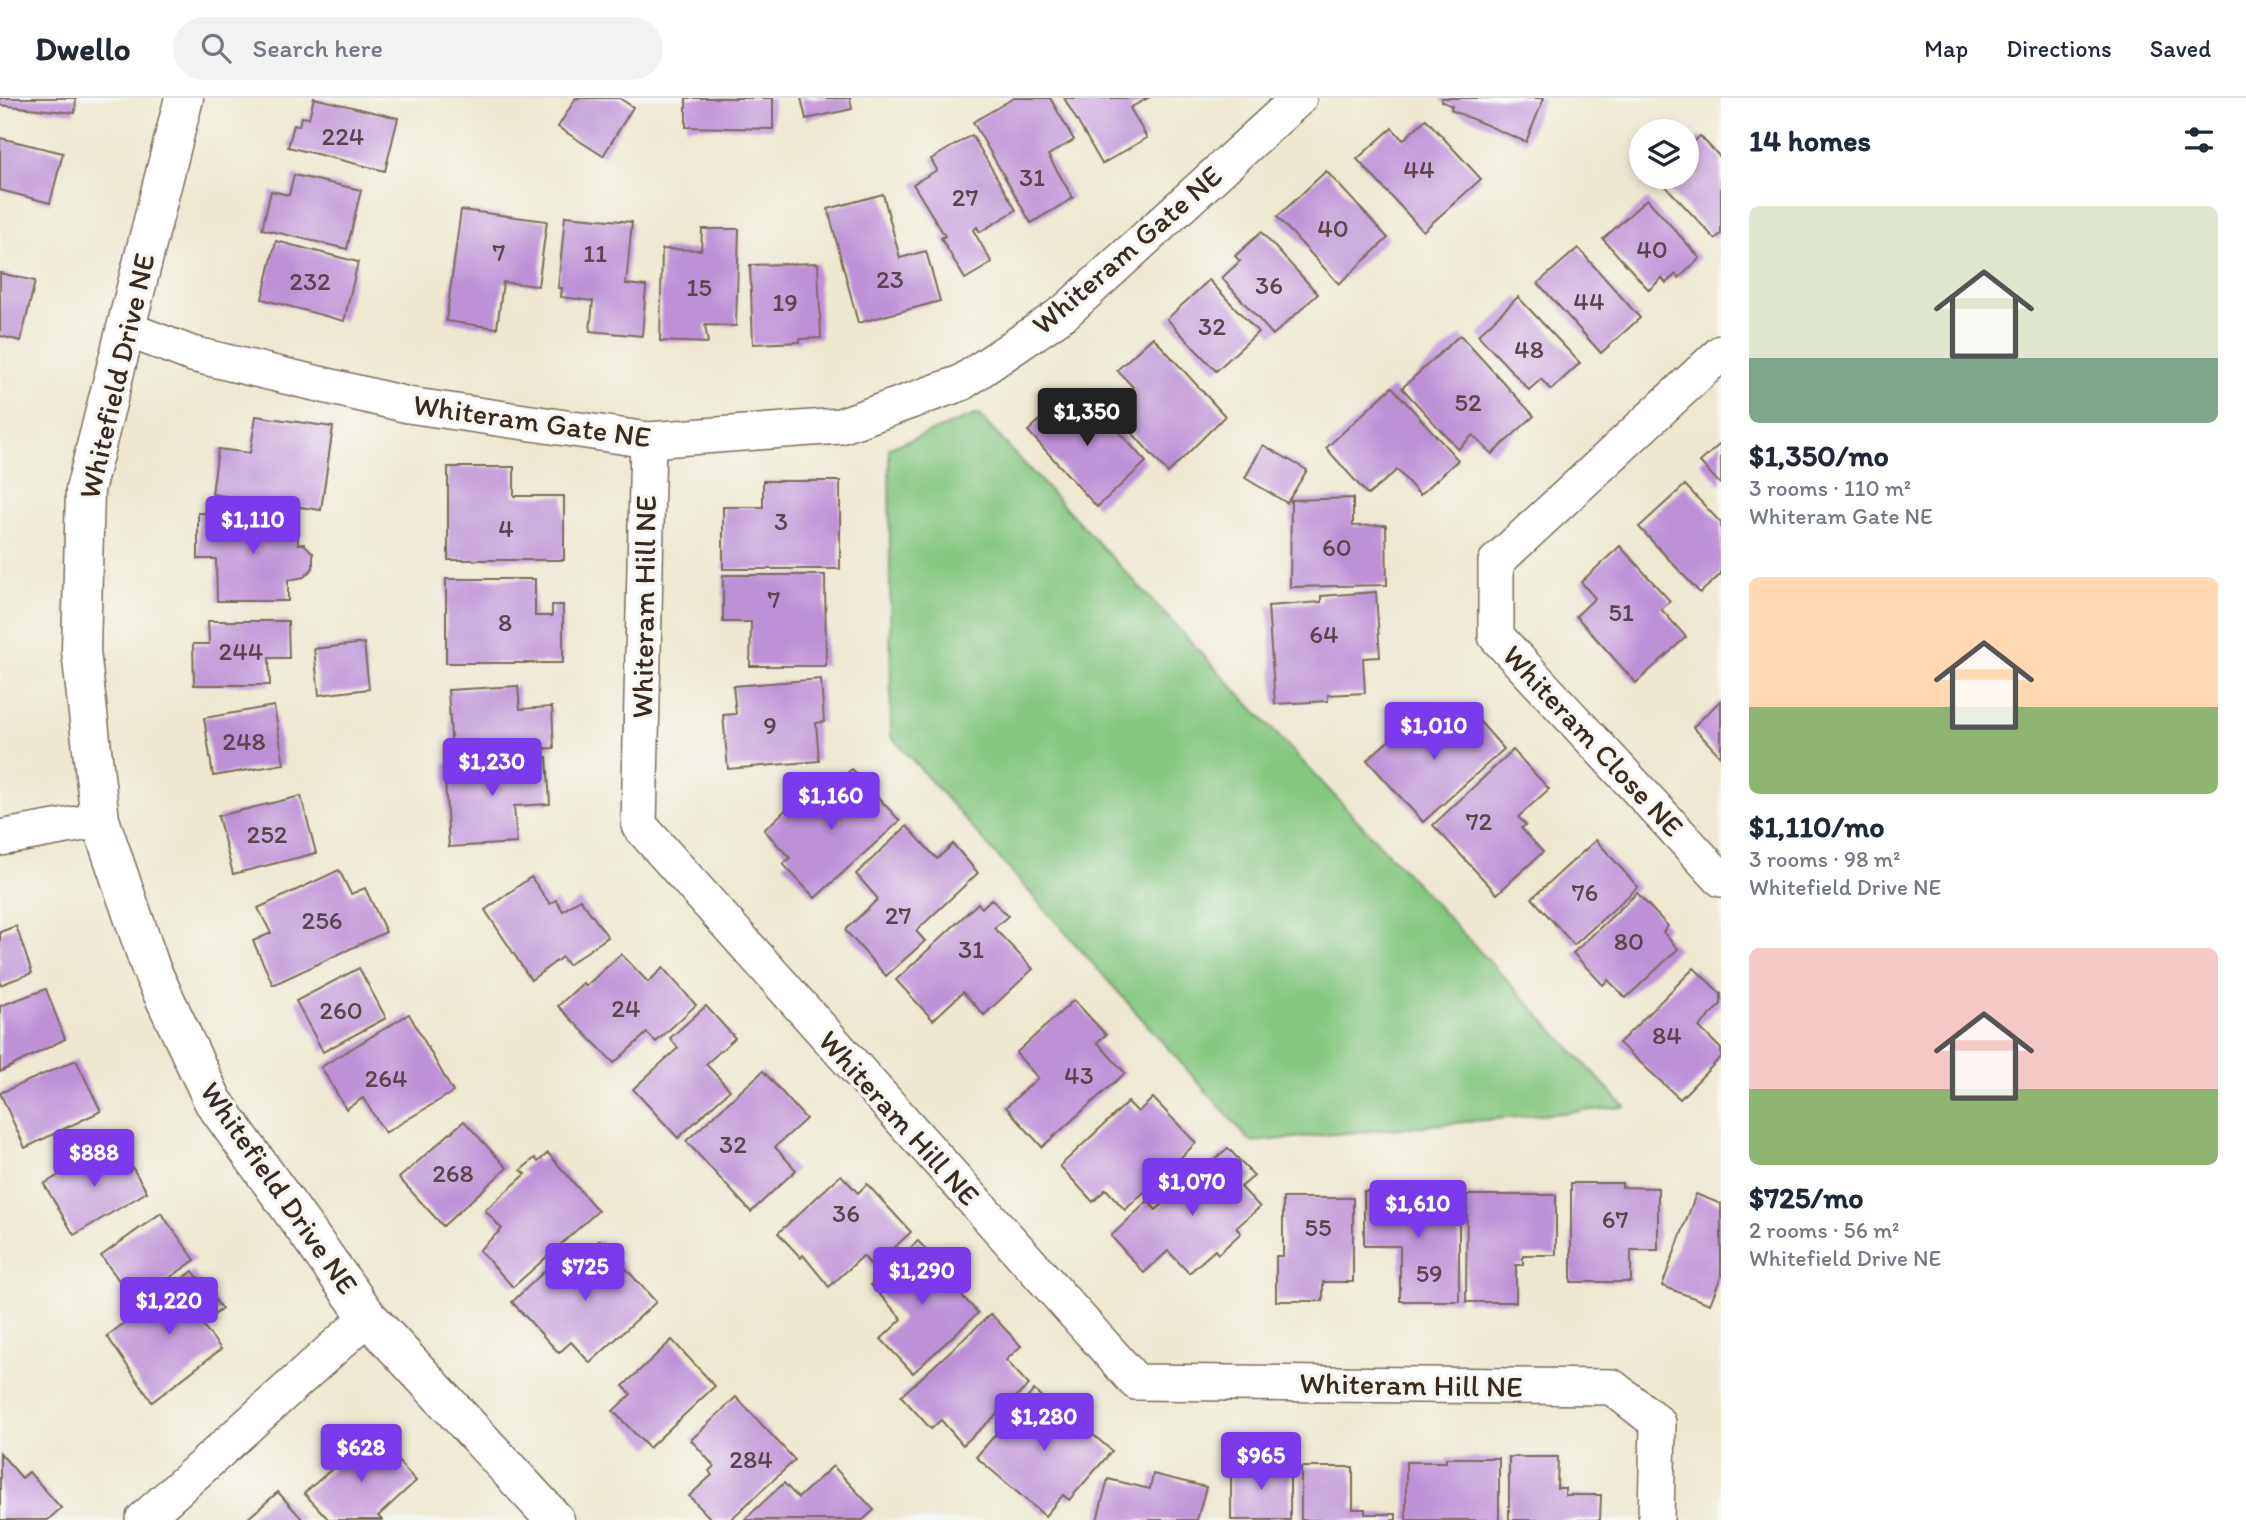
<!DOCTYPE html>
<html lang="en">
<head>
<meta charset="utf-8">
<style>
  body { margin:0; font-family:Itim,sans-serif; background:#f2f2f3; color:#1f2937; height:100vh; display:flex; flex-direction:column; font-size:26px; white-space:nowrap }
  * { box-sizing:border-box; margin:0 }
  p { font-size:23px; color:#747a83 }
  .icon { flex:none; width:38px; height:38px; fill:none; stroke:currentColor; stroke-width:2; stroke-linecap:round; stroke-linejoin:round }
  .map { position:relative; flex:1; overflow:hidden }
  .side { display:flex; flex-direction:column; background:#fff; width:525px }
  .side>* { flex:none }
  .fabs { position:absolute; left:1629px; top:21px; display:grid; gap:14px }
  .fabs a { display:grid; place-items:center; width:70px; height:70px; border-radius:50%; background:#fff; box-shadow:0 4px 10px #0003; font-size:35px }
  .price { position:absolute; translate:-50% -60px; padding:0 16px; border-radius:7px; background:#7c3aed; color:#fff; font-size:23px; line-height:46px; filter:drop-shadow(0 2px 4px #0008) }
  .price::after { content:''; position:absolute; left:50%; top:42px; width:21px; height:16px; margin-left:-10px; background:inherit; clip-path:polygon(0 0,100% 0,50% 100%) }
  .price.active { background:#222; color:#fff }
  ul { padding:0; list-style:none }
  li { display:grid; align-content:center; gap:14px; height:371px; padding:0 28px }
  li span { display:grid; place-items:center; height:217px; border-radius:10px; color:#555 }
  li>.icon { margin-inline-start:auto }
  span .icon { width:126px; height:126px; fill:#fffc; stroke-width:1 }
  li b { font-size:30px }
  h2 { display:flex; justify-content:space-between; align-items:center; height:84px; padding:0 28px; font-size:30px }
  header { display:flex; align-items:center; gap:42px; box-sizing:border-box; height:98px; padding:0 35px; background:#fff; border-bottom:2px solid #e0e1e3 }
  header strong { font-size:33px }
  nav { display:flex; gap:38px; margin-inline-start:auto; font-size:24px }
  .search { width:490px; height:63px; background:#f2f2f3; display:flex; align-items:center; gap:18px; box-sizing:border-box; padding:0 24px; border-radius:38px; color:#747a83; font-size:26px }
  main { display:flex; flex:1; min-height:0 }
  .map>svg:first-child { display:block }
  .green { fill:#85c780; stroke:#60784f; stroke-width:2 }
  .building { fill:#be91d7 }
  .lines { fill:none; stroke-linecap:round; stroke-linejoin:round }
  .minor-casing { stroke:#7a6c5c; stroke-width:38 }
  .tertiary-casing { stroke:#7a6c5c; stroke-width:41 }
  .minor { stroke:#fff; stroke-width:35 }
  .tertiary { stroke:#fff; stroke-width:38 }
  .labels { text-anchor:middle; stroke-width:7; stroke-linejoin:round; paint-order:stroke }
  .number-label { font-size:26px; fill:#5c444c }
  .street-label { font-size:30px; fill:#3b2a1e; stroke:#f6f6f2 }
</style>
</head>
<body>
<header>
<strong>Dwello</strong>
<div class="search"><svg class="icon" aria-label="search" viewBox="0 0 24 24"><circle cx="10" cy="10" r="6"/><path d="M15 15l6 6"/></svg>Search here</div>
<nav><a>Map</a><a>Directions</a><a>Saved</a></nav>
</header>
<main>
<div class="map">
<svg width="1721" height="1422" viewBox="0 0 1721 1422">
  <rect width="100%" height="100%" fill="#f6f6f2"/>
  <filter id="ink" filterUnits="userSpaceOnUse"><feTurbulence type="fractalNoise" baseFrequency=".0143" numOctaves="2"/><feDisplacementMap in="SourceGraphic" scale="14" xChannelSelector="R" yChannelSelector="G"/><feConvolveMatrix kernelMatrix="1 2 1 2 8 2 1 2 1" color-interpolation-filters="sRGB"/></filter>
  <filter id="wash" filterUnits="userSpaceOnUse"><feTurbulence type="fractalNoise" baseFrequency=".00686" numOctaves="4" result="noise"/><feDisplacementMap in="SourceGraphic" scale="28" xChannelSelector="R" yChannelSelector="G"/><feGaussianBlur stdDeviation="1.57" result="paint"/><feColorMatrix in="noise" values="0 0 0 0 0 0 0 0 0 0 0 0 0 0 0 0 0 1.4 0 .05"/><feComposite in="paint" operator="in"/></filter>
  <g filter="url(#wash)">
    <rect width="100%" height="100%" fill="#eee8d0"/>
    <path class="green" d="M978 316 1625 1009 1251 1044 891 638 889 350Z"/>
    <g id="blocks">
      <g class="building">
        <path d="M0 0H76L75 15 0 7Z"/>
        <path d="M314 0 398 20 385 73 288 49 294 27 299 28 301 19 309 20Z"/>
        <path d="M576 0H619L633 9 603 58 558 29Z"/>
        <path d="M686 0H773V31L686 29Z"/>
        <path d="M801 0H850L852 11 806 21Z"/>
        <path d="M1014 0H1050L1074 42 1048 57 1073 100 1031 125 973 24Z"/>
        <path d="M1064 0H1148L1130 10 1147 40 1102 66Z"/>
        <path d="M1442 0H1544L1526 44 1451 12 1452 8 1441 3Z"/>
        <path d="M1426 21 1481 81 1423 133 1357 61 1392 30 1403 42Z"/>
        <path d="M972 37 1016 112 980 134 977 129 973 132 992 165 965 181 941 140 945 138 913 86 937 72 931 61Z"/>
        <path d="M1700 38 1721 60V136L1715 141 1657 79H1687V50Z"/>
        <path d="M0 40 63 55 50 105 0 92Z"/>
        <path d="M1326 73 1388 140 1339 186 1277 119Z"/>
        <path d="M294 77 361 92 347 151 262 131 271 93 289 97Z"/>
        <path d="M883 96 900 160 926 153 940 203 858 225 828 111Z"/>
        <path d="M1647 101 1700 160 1679 180 1676 176 1666 185 1662 180 1649 192 1603 141Z"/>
        <path d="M461 112 547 123 538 188 503 184 497 230 446 223Z"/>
        <path d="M565 118 632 124 626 186 646 188 642 238 590 233 593 203 561 199 562 190H558Z"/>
        <path d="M702 131H739L736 228 705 227 708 245 660 243 662 151 701 152Z"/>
        <path d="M1261 134 1318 196 1273 237 1222 180 1240 163 1235 158Z"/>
        <path d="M276 143 358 164 344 223 262 201Z"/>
        <path d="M1578 150 1640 220 1601 255 1538 185Z"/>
        <path d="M818 165 821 240 800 241V244L753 246 750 167Z"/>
        <path d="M0 175 35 183 21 243 0 238Z"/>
        <path d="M1209 182 1258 234 1216 273 1167 221Z"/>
        <path d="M1518 199 1580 265 1551 292 1541 281 1529 292 1478 237Z"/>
        <path d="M1460 237 1534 318 1492 356 1473 337 1458 351 1402 290Z"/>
        <path d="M1153 239 1225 318 1168 375 1110 310 1133 289 1117 272Z"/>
        <path d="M1392 289 1458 362 1420 397 1397 372 1368 397 1326 350Z"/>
        <path d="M1069 295 1084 311 1092 304 1146 364 1097 409 1028 333Z"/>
        <path d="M256 318 333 329 321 412 212 396 218 351 250 355Z"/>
        <path d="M1721 345V387L1700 364Z"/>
        <path d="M1263 347 1307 372 1287 405 1245 380Z"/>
        <path d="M448 369H514V398H564V462H448Z"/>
        <path d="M763 383H840V471H723V409H763Z"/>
        <path d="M1685 387 1721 425V476L1700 495 1639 429Z"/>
        <path d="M1353 400V428L1386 427 1387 487 1290 489 1291 402Z"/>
        <path d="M198 415H246V422H298V446H304L313 455V470L304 479 288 482V503H217L216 461H198Z"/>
        <path d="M1620 448 1670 503 1661 511 1686 539 1636 585 1576 518 1595 500 1581 484Z"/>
        <path d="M723 477H825L826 568H750L751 524H723Z"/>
        <path d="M446 481H535V518H552V507H563V565H446Z"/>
        <path d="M1376 494 1380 559 1363 560 1365 595 1328 597V603L1275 606 1268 508 1321 504V498Z"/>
        <path d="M208 523H288L289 560H269L270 587H194L193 546H209Z"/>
        <path d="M364 545 369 591 319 597 314 551Z"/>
        <path d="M821 581 824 624 816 625 819 663 728 671 723 617 736 616 733 588Z"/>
        <path d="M518 588 520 611 552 609 554 650 452 655 448 592Z"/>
        <path d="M1721 602V659L1693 629Z"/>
        <path d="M274 608 284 666 213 678 204 620Z"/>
        <path d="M1473 616 1504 651 1423 724 1367 662 1417 617 1438 640 1444 633 1449 638Z"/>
        <path d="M1513 652 1549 691 1518 719 1526 727 1521 730 1543 754 1497 796 1433 727Z"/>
        <path d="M547 659 550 706 514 708 517 745 449 749 444 665Z"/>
        <path d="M852 671 900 723 815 800 783 766 790 760 764 732 793 705 801 712Z"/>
        <path d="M301 698 316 755 233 776 218 718Z"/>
        <path d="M907 728 937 761 953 746 978 775 916 833 925 843 886 878 845 832 878 801 856 776Z"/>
        <path d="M1596 742 1638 789 1574 847 1532 800Z"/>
        <path d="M339 772 351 796 365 790 386 834 273 887 253 843 271 835 258 810Z"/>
        <path d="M531 779 550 806 556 802 563 813 580 801 608 839 568 867 562 859 531 882 485 812Z"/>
        <path d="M1637 795 1668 828 1663 834 1678 851 1626 900 1608 882 1603 887 1573 855Z"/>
        <path d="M991 801 1008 818 994 830 1033 871 984 917 963 894 933 922 896 882 978 805 982 810Z"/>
        <path d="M16 828 32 875 0 887V834Z"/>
        <path d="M621 856 648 884 663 870 696 907 656 944 647 935 614 965 558 908 583 885 586 888Z"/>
        <path d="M359 870 386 920 323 954 296 903Z"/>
        <path d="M1694 870 1721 896V906L1699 929 1721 951V959L1680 1001 1619 945Z"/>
        <path d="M46 891 65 941 0 974V908Z"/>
        <path d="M1074 902 1106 937 1097 944 1125 975 1042 1049 1006 1009 1038 980 1016 955Z"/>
        <path d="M706 908 735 940 706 966 730 992 678 1040 633 991 678 950 670 940Z"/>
        <path d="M409 916 453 994 385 1035 363 1000 346 1011 321 969Z"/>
        <path d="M76 962 101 1013 25 1050 0 995Z"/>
        <path d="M763 973 806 1021 775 1049 796 1072 751 1114 686 1043Z"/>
        <path d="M1153 1000 1196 1045 1125 1112 1106 1091 1093 1104 1060 1068 1128 1004 1138 1014Z"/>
        <path d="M464 1023 507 1070 443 1128 399 1080Z"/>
        <path d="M110 1046 123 1068 129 1064 147 1094 74 1137 44 1086Z"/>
        <path d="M1228 1050 1254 1078 1241 1089 1260 1109 1236 1130 1241 1135 1218 1156 1215 1152 1189 1175 1168 1153 1144 1175 1111 1138 1148 1103 1156 1112Z"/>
        <path d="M548 1055 598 1113 513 1189 479 1152 502 1131 485 1112 526 1076 521 1072 535 1060 538 1064Z"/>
        <path d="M841 1077 858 1095 867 1086 911 1134 873 1169 863 1158 829 1189 803 1157 801 1160 778 1135Z"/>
        <path d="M1571 1085H1622V1089L1658 1090V1152H1631V1184H1571Z"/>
        <path d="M1364 1093 1459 1094V1203H1400V1148H1364Z"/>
        <path d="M1696 1096 1721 1106V1179L1710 1206 1662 1188Z"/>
        <path d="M1467 1097H1556V1157H1523V1167H1516V1204H1466Z"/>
        <path d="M1283 1100H1353V1184H1323V1203H1276V1158H1283Z"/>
        <path d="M161 1115 195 1162 135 1204 101 1158Z"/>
        <path d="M600 1142 656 1204 590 1265 571 1244 559 1255 512 1204 553 1165 564 1176Z"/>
        <path d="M918 1143 955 1183 951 1186 978 1215 913 1275 881 1241 902 1221 871 1187Z"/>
        <path d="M193 1173 222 1211 202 1226 221 1251 152 1304 107 1238Z"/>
        <path d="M991 1216 1021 1248 1006 1262 1029 1287 963 1347 941 1322 931 1331 901 1298Z"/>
        <path d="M672 1242 715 1288 649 1350 613 1313 631 1296 623 1288Z"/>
        <path d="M1034 1292 1054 1310 1058 1306 1112 1353 1069 1402 1063 1397 1045 1418 976 1359Z"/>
        <path d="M736 1299 795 1362 730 1422H712L689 1398 712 1377 709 1373 714 1368 691 1342Z"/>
        <path d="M373 1336 416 1383 378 1418 382 1422H329L304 1395Z"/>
        <path d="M0 1355 22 1380 29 1374 61 1410 48 1422H0Z"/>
        <path d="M1509 1359H1558L1557 1390H1565V1397H1601L1600 1422H1509Z"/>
        <path d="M1446 1360H1499V1422H1406V1364H1446Z"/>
        <path d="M1290 1366V1422H1231V1367Z"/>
        <path d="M833 1368 874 1412 863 1422H744L784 1385 798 1400Z"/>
        <path d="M1301 1369H1353V1411H1365V1416H1396V1422H1301Z"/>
        <path d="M1153 1376 1206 1389 1197 1422H1097L1108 1381 1150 1391Z"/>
        <path d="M278 1394 303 1422H246Z"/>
      </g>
    </g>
  </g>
  <g filter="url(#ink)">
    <use href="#blocks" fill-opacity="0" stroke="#7a6c5c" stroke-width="2"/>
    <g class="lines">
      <defs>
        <g id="minor">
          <path d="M126 231 192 256 408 307 648 342 840 328 961 285 1065 214 1299 0"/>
          <path d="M1721 255 1496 464V538L1721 781"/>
          <path d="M648 342 639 727 1136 1284 1612 1289 1658 1325 1656 1422"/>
          <path d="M0 740 100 722"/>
          <path d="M143 1422 368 1219"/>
        </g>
        <path id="tertiary" d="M184 0 85 392 81 553 100 722 151 871 213 1003 368 1219 555 1422"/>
      </defs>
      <use href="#minor" class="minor-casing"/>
      <use href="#tertiary" class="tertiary-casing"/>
      <use href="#minor" class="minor"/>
      <use href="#tertiary" class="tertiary"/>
    </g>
  </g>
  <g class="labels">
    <g class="number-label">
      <text x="343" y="47">224</text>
      <text x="1419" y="80">44</text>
      <text x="1032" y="88">31</text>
      <text x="965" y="108">27</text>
      <text x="1333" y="139">40</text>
      <text x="1652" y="160">40</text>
      <text x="499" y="163">7</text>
      <text x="595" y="164">11</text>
      <text x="890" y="190">23</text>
      <text x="310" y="192">232</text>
      <text x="1269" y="196">36</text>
      <text x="699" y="198">15</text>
      <text x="1589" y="212">44</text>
      <text x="785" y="213">19</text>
      <text x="1212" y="237">32</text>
      <text x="1529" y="260">48</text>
      <text x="1468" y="313">52</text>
      <text x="781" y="432">3</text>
      <text x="506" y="439">4</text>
      <text x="1337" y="458">60</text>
      <text x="774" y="510">7</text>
      <text x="1621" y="523">51</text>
      <text x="505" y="533">8</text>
      <text x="1324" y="545">64</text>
      <text x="241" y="562">244</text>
      <text x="770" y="636">9</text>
      <text x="244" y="652">248</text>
      <text x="1479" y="732">72</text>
      <text x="267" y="745">252</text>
      <text x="1585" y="803">76</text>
      <text x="898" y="826">27</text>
      <text x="322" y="831">256</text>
      <text x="1629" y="852">80</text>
      <text x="971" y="860">31</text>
      <text x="626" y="919">24</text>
      <text x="341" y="921">260</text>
      <text x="1667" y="946">84</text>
      <text x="1079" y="986">43</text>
      <text x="386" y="989">264</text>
      <text x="733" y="1055">32</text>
      <text x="453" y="1084">268</text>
      <text x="846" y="1124">36</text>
      <text x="1615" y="1130">67</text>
      <text x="1318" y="1138">55</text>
      <text x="1429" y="1184">59</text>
      <text x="751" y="1370">284</text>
    </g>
    <g class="street-label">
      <text transform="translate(1127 152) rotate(-41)" y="10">Whiteram Gate NE</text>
      <text transform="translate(117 278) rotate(-77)" y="10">Whitefield Drive NE</text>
      <text transform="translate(532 323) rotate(8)" y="10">Whiteram Gate NE</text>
      <text transform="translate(644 509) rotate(-89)" y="10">Whiteram Hill NE</text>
      <text transform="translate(1593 643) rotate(47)" y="10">Whiteram Close NE</text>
      <text transform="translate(899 1020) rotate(48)" y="10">Whiteram Hill NE</text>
      <text transform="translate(279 1090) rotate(55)" y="10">Whitefield Drive NE</text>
      <text transform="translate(1411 1287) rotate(1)" y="10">Whiteram Hill NE</text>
    </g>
  </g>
</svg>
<div class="fabs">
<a><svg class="icon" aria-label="layers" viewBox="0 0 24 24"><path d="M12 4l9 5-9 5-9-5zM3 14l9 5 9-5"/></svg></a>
</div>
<b class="price active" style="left:1087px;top:350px">$1,350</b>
<b class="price" style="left:253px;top:458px">$1,110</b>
<b class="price" style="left:1434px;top:664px">$1,010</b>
<b class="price" style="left:492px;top:700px">$1,230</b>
<b class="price" style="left:831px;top:734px">$1,160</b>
<b class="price" style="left:94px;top:1091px">$888</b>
<b class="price" style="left:1192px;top:1120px">$1,070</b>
<b class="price" style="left:1418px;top:1142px">$1,610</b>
<b class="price" style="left:585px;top:1205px">$725</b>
<b class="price" style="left:922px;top:1209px">$1,290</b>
<b class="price" style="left:169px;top:1239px">$1,220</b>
<b class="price" style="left:1044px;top:1355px">$1,280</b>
<b class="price" style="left:361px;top:1386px">$628</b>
<b class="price" style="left:1261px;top:1394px">$965</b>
</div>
<section class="side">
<h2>14 homes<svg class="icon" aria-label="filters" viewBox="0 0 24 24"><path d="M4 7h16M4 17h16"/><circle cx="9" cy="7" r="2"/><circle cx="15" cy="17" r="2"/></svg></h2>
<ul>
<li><span style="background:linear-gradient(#dfe7d0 70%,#7fa58c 0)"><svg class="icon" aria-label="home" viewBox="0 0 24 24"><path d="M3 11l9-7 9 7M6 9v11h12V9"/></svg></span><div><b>$1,350/mo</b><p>3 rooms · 110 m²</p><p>Whiteram Gate NE</p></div></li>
<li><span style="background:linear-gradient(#ffd9b3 60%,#8fb573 0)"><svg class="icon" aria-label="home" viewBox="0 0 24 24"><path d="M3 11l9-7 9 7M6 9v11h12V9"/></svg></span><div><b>$1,110/mo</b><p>3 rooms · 98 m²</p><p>Whitefield Drive NE</p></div></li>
<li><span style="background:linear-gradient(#f6c9c9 65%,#8fb573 0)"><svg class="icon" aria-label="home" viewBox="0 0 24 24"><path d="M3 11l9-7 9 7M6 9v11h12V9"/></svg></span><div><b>$725/mo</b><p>2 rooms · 56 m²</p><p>Whitefield Drive NE</p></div></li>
</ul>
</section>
</main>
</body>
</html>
